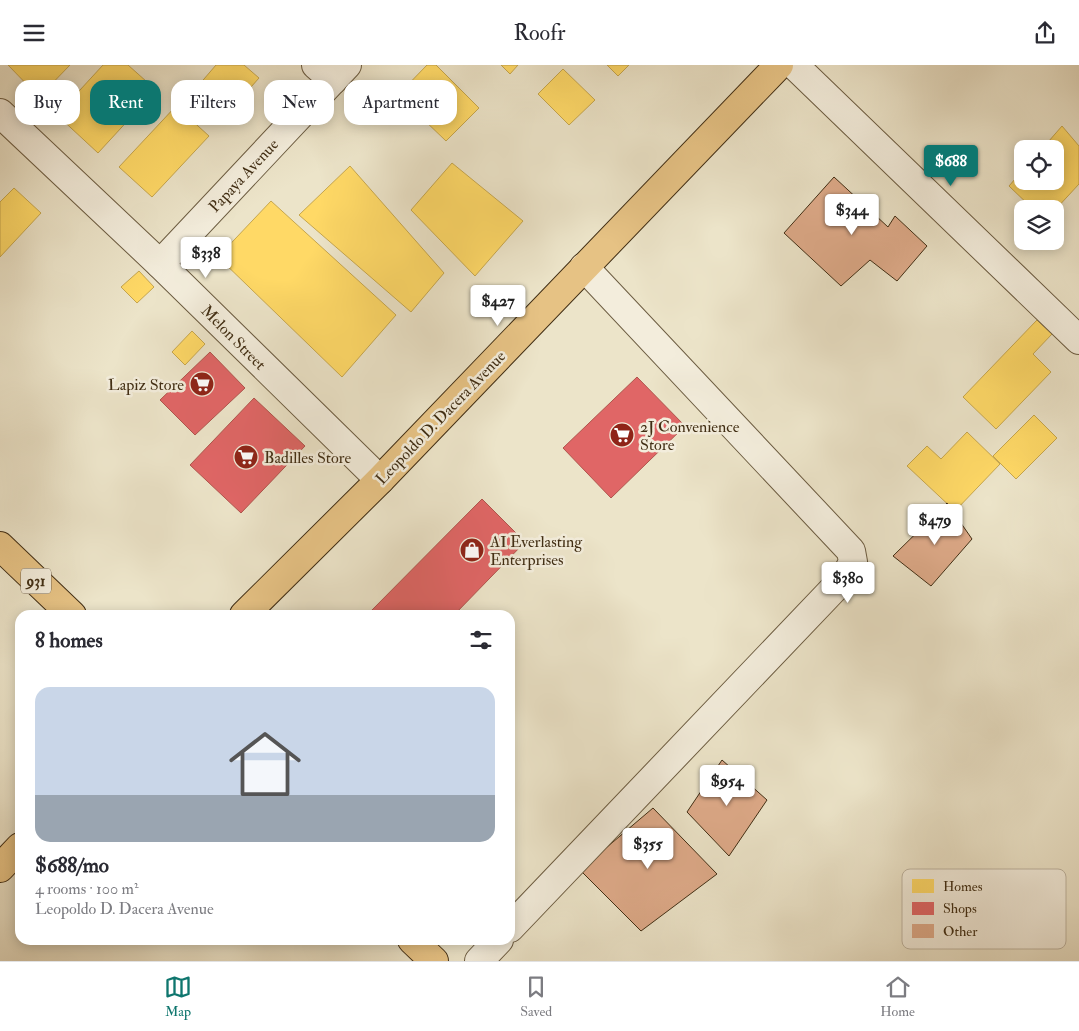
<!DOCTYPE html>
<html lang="en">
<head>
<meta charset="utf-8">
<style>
  body { margin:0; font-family:"IM FELL Double Pica",serif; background:#f2f2f3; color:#2b2b33; height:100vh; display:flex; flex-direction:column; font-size:19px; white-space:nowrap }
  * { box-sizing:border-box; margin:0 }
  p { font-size:16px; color:#7c7c81 }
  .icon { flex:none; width:28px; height:28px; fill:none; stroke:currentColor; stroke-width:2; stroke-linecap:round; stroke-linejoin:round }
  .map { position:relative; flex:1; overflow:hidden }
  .details { position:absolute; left:15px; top:545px; width:500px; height:335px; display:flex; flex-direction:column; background:#fff; border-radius:15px; box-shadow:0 2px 12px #0003 }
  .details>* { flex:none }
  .banner { position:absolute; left:15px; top:15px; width:500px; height:45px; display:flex; gap:10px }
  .buttons { position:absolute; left:1014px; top:75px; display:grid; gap:10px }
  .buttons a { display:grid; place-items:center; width:50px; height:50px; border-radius:10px; background:#fff; box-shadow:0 2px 12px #0003; font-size:25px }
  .price { position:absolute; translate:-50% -42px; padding:0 11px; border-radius:5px; background:#fff; color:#222; font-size:16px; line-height:32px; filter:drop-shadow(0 1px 2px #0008) }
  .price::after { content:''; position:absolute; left:50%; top:30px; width:15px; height:11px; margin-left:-8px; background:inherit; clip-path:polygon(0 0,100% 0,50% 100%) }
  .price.on { background:#0f766e; color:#fff }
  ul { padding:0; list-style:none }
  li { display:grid; align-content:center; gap:10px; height:265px; padding:0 20px }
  li span { display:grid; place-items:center; height:155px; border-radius:15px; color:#555 }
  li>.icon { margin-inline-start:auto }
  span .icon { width:90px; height:90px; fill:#fffc; stroke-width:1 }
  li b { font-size:21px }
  h2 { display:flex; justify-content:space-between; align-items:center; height:60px; padding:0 20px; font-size:21px }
  .chip { padding:0 18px; border-radius:15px; background:#fff; box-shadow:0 2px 12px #0003; font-size:18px; line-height:45px }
  .chip.on { background:#0f766e; color:#fff }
  header { display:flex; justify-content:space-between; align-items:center; height:65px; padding:0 20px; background:#fff; font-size:22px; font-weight:600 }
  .menu { display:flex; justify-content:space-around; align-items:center; height:70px; border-top:1px solid #e1e1e2; background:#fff; font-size:14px; color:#7c7c81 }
  .menu a { display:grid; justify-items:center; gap:2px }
  .menu .on { color:#0f766e }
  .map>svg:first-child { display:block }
  .homes { fill:#ffd966; stroke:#c6a64d }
  .shops { fill:#e06666; stroke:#b0554d }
  .building { fill:#deaa89; stroke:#412e14 }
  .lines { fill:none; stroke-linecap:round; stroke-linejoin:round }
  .minor-casing { stroke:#6c5c41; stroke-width:30 }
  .major-casing { stroke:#412e14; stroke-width:30 }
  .highway-casing { stroke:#412e14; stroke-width:30 }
  .minor { stroke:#f3eddc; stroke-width:28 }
  .major { stroke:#e6c284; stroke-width:28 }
  .highway { stroke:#e6c284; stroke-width:28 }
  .labels { text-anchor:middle; stroke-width:5; stroke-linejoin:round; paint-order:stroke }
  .shield { fill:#f3eddc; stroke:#766750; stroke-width:1 }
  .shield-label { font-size:15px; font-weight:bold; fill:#412e14 }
  .street-label { font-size:16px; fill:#412e14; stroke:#f3eddc }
  .poi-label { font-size:16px; fill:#412e14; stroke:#f3eddc; text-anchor:start }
  .key { fill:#f3eddc; stroke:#beb4a0; stroke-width:1 }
  .key-label { font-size:14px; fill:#412e14 }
</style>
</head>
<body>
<header><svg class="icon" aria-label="menu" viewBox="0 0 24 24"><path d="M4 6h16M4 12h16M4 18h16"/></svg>Roofr<svg class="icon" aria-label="share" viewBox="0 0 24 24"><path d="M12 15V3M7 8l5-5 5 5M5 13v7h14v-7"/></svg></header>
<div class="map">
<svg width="1079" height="896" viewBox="0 0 1079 896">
  <rect width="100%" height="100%" fill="#ece4c9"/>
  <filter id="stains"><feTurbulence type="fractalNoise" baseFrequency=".004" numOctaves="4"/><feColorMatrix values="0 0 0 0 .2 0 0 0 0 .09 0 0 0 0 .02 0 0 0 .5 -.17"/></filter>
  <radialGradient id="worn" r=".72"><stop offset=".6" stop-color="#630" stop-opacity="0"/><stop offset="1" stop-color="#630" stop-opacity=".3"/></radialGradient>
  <g class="homes">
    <path d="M8 0H70L39 32Z"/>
    <path d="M103 0H128L156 25 98 88 57 50Z"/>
    <path d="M216 0H244L259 13 228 48 198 21Z"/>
    <path d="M427 0H436L479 43 446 76 398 30Z"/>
    <path d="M501 0H518L510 9Z"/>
    <path d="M607 0H629L618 11Z"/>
    <path d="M563 4 595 35 569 60 538 29Z"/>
    <path d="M176 41 209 71 152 132 119 102Z"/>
    <path d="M1062 61 1079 81V119L1055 145 1033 144 1009 121 1022 106V116H1055V84H1042Z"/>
    <path d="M452 98 523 156 475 211 411 145Z"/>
    <path d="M350 101 444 208 411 247 299 150Z"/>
    <path d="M14 123 41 148 0 192V137Z"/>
    <path d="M271 136 396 250 342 312 218 192Z"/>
    <path d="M139 206 154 222 137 238 121 222Z"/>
    <path d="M1037 255 1052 269 1033 289 1051 307 996 364 963 332Z"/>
    <path d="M192 266 205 279 185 300 172 287Z"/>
    <path d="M1034 350 1057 373 1016 414 993 391Z"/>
    <path d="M967 367 1000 399 955 446 907 401 927 381 941 394Z"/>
  </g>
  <g class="shops">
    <path d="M210 287 245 323 195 370 160 335Z"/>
    <path d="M637 312 685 361 611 433 563 383Z"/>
    <path d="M254 333 305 381 241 448 190 400Z"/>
    <path d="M482 434 525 477 454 550H370L369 548Z"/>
  </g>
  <g class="building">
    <path d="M834 112 888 162 895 151 927 181 897 216 870 195 841 221 784 168Z"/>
    <path d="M947 438 972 474 931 521 893 491Z"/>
    <path d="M722 695 767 735 729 791 687 747Z"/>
    <path d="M653 743 717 809 641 866 580 805Z"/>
  </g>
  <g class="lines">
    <defs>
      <g id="minor">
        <path d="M316 0 333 15"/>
        <path d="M794 0 1079 275"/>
        <path d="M0 48 160 199 380 415"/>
        <path d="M160 199 347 0"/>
        <path d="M510 863 845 512 853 497 851 486 584 202"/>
        <path d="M479 896 499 875"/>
      </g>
      <g id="major">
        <path d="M244 550 380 415 779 0"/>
        <path d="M0 803 20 782"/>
      </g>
      <g id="highway">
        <path d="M0 481 72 550"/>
        <path d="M412 875 434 896"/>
      </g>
    </defs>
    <use href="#minor" class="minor-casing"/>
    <use href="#major" class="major-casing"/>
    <use href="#highway" class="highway-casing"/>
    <use href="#minor" class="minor"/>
    <use href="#major" class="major"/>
    <use href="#highway" class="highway"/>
  </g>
  <defs>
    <symbol id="supermarket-disc" viewBox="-11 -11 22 22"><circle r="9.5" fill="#8f2418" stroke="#f3eddc"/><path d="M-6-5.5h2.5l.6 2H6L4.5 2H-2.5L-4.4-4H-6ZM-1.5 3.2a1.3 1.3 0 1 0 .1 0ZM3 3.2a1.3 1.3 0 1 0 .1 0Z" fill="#fff"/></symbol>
    <symbol id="shop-disc" viewBox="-11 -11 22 22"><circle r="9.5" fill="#8f2418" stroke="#f3eddc"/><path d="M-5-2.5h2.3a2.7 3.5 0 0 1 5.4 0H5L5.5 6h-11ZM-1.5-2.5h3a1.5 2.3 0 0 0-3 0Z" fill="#fff"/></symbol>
  </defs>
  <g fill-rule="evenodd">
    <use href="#supermarket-disc" x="188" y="305" width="28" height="28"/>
    <use href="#supermarket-disc" x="608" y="356" width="28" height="28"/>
    <use href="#supermarket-disc" x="232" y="378" width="28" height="28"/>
    <use href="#shop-disc" x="458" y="471" width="28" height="28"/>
  </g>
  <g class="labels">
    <rect class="shield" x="21" y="503.5" width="30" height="25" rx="4"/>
    <g class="shield-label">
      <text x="36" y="521">931</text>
    </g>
    <g class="street-label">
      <text transform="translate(243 110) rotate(-47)" y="6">Papaya Avenue</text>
      <text transform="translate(234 272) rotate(45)" y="6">Melon Street</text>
      <text transform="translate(440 352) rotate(-46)" y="6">Leopoldo D. Dacera Avenue</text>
    </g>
    <g class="poi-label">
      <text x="184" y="325" text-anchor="end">Lapiz Store</text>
      <text x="640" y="367">2J Convenience<tspan x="640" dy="18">Store</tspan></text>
      <text x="264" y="398">Badilles Store</text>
      <text x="490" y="482">AI Everlasting<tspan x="490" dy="18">Enterprises</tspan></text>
    </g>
  </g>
  <rect x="902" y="804" width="164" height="80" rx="8" class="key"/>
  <rect x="912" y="814" width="22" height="14" fill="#ffd966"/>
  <rect x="912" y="837" width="22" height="13" fill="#e06666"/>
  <rect x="912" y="859" width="22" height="14" fill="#deaa89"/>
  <g class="key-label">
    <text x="943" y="826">Homes</text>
    <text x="943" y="848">Shops</text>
    <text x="943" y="871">Other</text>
  </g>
  <rect width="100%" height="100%" filter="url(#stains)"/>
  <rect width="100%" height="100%" fill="url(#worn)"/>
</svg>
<div class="buttons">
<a><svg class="icon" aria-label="locate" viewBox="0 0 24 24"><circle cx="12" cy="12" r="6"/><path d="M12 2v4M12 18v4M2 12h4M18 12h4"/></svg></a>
<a><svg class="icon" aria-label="layers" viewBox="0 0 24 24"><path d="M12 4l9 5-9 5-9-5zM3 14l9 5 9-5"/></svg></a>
</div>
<b class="price on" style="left:951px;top:122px">$688</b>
<b class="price" style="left:852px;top:171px">$344</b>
<b class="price" style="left:206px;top:214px">$338</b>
<b class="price" style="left:498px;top:262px">$427</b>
<b class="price" style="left:935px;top:481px">$479</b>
<b class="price" style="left:848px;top:539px">$380</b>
<b class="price" style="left:727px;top:742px">$954</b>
<b class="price" style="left:648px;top:805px">$355</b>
<div class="banner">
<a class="chip">Buy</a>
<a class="chip on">Rent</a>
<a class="chip">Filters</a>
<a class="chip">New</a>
<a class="chip">Apartment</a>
</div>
<section class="details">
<h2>8 homes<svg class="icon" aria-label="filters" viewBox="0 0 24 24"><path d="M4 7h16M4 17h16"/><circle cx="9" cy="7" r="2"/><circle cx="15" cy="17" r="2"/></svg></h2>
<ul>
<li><span style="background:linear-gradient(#c9d6e8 70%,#9aa5b1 0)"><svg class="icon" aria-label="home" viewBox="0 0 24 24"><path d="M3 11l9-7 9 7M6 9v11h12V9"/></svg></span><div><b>$688/mo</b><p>4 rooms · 100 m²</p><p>Leopoldo D. Dacera Avenue</p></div></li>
</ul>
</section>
</div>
<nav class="menu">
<a class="on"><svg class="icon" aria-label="map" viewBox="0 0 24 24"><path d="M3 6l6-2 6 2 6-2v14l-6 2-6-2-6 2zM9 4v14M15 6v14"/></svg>Map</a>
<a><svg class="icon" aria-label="saved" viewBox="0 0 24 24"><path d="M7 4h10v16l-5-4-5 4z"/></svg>Saved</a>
<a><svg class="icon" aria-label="home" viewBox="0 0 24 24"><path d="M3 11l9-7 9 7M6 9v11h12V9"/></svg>Home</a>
</nav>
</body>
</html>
